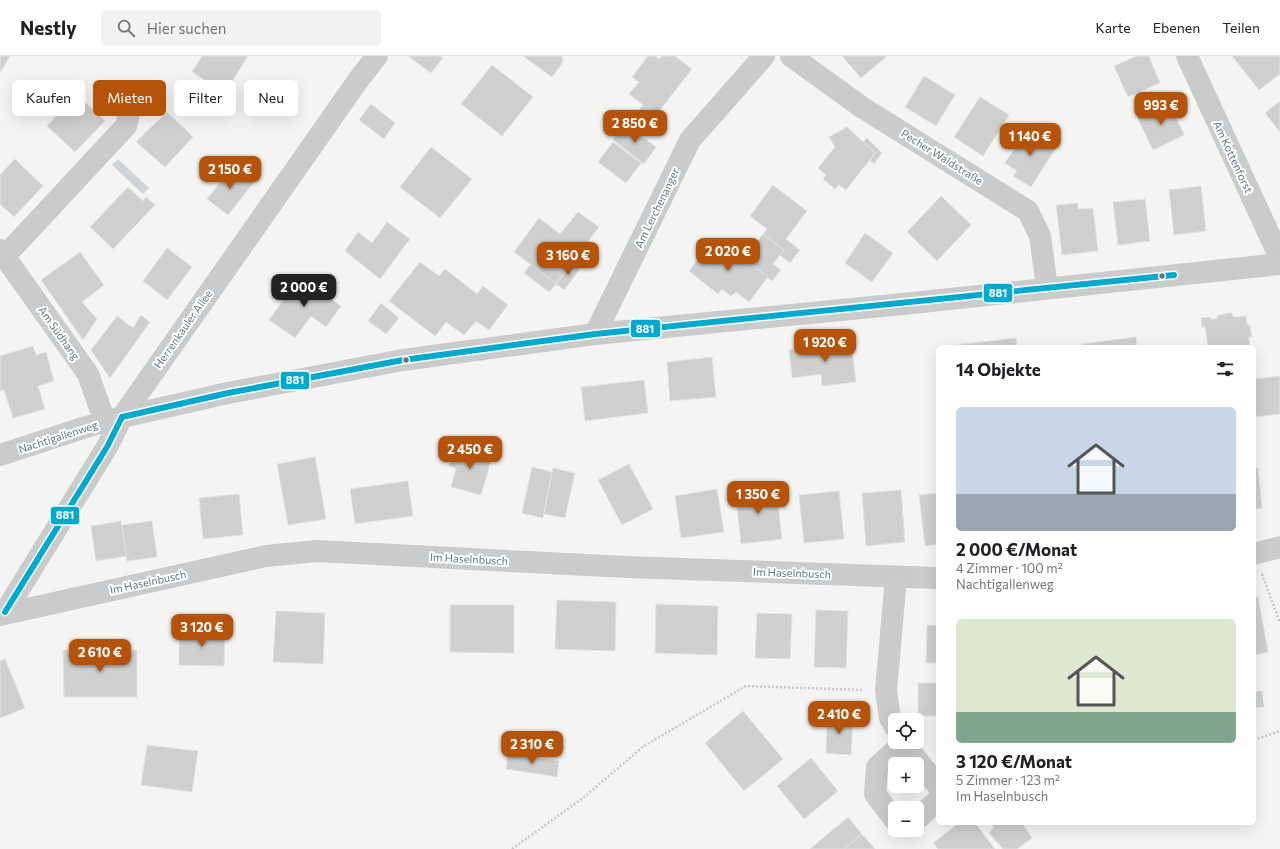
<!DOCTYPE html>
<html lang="de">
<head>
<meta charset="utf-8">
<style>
  body { margin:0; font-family:Commissioner,sans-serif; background:#f2f2f2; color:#202124; height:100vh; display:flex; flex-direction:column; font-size:15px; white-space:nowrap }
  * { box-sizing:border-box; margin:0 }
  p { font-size:13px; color:#757577 }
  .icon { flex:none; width:22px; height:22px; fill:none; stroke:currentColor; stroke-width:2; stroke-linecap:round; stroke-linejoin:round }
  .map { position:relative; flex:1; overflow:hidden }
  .drawer { position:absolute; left:936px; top:289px; width:320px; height:480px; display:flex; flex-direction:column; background:#fff; border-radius:6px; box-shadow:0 4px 16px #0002 }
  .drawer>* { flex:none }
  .guide { position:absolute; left:12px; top:24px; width:380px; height:36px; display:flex; gap:8px }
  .buttons { position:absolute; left:888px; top:657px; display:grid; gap:8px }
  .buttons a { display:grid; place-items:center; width:36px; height:36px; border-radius:6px; background:#fff; box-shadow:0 4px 16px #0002; font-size:20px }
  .price { position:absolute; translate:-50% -34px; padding:0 9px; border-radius:8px; background:#b45309; color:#fff; font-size:13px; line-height:26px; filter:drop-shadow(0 1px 2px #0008) }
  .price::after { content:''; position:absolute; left:50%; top:24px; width:12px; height:9px; margin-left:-6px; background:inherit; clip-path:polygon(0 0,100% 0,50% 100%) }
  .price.selected { background:#222; color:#fff }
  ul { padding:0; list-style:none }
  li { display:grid; align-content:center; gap:8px; height:212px; padding:0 20px }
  li span { display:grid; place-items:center; height:124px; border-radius:6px; color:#555 }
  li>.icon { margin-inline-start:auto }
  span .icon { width:72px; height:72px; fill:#fffc; stroke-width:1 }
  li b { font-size:17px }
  h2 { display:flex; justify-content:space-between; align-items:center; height:48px; padding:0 20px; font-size:17px }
  .pill { padding:0 14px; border-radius:6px; background:#fff; box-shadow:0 4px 16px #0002; font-size:14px; line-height:36px }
  .pill.selected { background:#b45309; color:#fff }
  header { display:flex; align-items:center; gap:24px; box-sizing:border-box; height:56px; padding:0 20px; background:#fff; border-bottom:1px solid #e0e0e0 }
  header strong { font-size:19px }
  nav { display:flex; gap:22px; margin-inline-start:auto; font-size:14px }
  .search { width:280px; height:36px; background:#f2f2f2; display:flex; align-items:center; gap:10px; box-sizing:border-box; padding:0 14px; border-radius:6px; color:#757577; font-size:15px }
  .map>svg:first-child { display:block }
  .water { fill:#cdd3d6 }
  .building { fill:#cecfcf; stroke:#e3e3e2 }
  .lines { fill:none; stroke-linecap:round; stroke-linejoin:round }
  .path { stroke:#c8c9c8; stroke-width:2.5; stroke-dasharray:2 2; stroke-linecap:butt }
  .minor { stroke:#cacbcc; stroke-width:22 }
  .bus-1-casing { stroke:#fff; stroke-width:9 }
  .bus-1 { stroke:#00a9ce; stroke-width:6 }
  .bus-dot { fill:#657482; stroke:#fff; stroke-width:1.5 }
  .labels { text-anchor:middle; stroke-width:4; stroke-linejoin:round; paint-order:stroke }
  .street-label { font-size:11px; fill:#657482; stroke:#fff }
  .line-badge { stroke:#fff; stroke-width:1.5 }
  .badge-label { font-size:11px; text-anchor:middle; font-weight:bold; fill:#fff }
</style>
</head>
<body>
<header>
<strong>Nestly</strong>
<div class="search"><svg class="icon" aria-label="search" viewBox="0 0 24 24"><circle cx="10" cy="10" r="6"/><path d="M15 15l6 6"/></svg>Hier suchen</div>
<nav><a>Karte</a><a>Ebenen</a><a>Teilen</a></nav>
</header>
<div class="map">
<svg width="1280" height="793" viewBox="0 0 1280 793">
  <rect width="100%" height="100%" fill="#f4f4f3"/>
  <g class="water">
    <path d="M118 103 149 132 143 138 112 109Z"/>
    <path d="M1262 635 1264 651 1254 652V636Z"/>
  </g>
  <g class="building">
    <path d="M0 0H10L0 17Z"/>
    <path d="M202 0H248L225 37 192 16Z"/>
    <path d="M408 0H440L443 2 431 17Z"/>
    <path d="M523 0H562L563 6 552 21Z"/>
    <path d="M648 0H655L659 3 662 0H675L692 13 656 59 629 38 639 26 632 21Z"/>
    <path d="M842 0H885L886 1 861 22Z"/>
    <path d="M1137 0H1149L1160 27 1128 41 1114 10Z"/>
    <path d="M1232 0H1280V18L1259 34Z"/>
    <path d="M492 9 533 41 502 80 461 48Z"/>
    <path d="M924 20 955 39 936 70 905 51Z"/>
    <path d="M76 38 105 65 75 96 47 70Z"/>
    <path d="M980 41 1009 59 983 100 954 81Z"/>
    <path d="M1280 45V76L1265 57Z"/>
    <path d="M1169 46 1184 79 1153 94 1137 61Z"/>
    <path d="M371 48 395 67 384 83 359 64Z"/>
    <path d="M643 49 656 59 641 78 628 68Z"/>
    <path d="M167 56 193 81 165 111 136 86Z"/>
    <path d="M625 68 656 91 644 108 613 84Z"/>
    <path d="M847 71 875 97 846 134 839 129 835 133 823 123 826 119 818 112 835 91 829 81Z"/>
    <path d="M1028 72 1057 90 1031 131 1013 120 1017 115 1005 107Z"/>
    <path d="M867 82 882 97 874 108 870 105 875 97 863 86Z"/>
    <path d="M613 86 641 107 626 127 598 106Z"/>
    <path d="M431 91 472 123 440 162 400 131Z"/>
    <path d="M15 103 43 130 14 161 0 148V119Z"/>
    <path d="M233 110 254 126 228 159 207 143Z"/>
    <path d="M773 129 807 155 786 183 800 194 790 207 780 199 784 194 763 178 767 173 750 160Z"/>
    <path d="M1201 130 1206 175 1174 179 1169 134Z"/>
    <path d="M128 131 143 145 146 141 155 149 113 193 90 171Z"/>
    <path d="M941 140 971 169 937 205 907 176Z"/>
    <path d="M1145 143 1150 185 1118 189 1113 146Z"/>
    <path d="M1078 147V153L1093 152 1098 195 1062 199 1056 149Z"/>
    <path d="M578 156 599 171 556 228 514 196 539 162 560 178Z"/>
    <path d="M387 166 410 183 380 223 345 195 358 176 372 187Z"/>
    <path d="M865 177 893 197 872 226 845 207Z"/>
    <path d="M763 178 784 194 773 208 781 214 772 225 748 206 756 196 752 193Z"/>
    <path d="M718 183 768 221 749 246 736 236 731 240 722 233 718 238 689 215 708 189 712 192Z"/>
    <path d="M167 192 192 211 167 244 143 225Z"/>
    <path d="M80 196 104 229 82 246 97 263 83 284 41 224Z"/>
    <path d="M420 206 439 220 445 213 477 238 483 230 508 249 489 274 476 265 464 279 446 266 435 280 389 245Z"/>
    <path d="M572 206 580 213 564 234 556 228Z"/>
    <path d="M531 208 556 228 549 236 524 217Z"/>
    <path d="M300 221 341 250 326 271 311 260 295 282 269 264Z"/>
    <path d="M381 247 399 262 386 278 368 265Z"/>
    <path d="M1231 257 1234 261 1246 260 1247 269H1250L1252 281H1249L1250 291H1208L1205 271H1202L1201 262 1210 261 1211 263H1216L1219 259Z"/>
    <path d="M141 259 150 266 110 322 91 294 117 260 133 272Z"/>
    <path d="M1136 281 1137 291H1083L1082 288Z"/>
    <path d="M1016 282 1017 291H956L955 289Z"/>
    <path d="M851 286 856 326 822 330 821 318 792 322 789 294Z"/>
    <path d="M33 290 36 299 46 296 54 325 38 330 45 353 13 362 4 334 0 335V300Z"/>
    <path d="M712 301 716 341 670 345 667 306Z"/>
    <path d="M1280 320V358L1254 361V323Z"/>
    <path d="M644 324 648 357 585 365 581 331Z"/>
    <path d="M455 391 492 401 481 439 451 431 456 412 449 410Z"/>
    <path d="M315 401 326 463 288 469 277 408Z"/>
    <path d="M629 408 653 453 622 469 598 424Z"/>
    <path d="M532 411 552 416 543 462 522 457Z"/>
    <path d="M553 412 575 417 565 462 544 458Z"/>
    <path d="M1258 412 1262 452 1254 453V413Z"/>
    <path d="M408 425 413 460 355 468 350 433Z"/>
    <path d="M776 430 782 483 741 488 735 434Z"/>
    <path d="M717 433 724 476 681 482 675 440Z"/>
    <path d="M901 434 905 486 866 490 862 437Z"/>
    <path d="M839 435 844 483 804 487 799 439Z"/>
    <path d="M938 437V488L925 490 919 439Z"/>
    <path d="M239 438 243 479 203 483 199 442Z"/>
    <path d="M121 465 127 500 96 505 91 470Z"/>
    <path d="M152 465 157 501 127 505 122 469Z"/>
    <path d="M1258 541 1268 596 1254 599V542Z"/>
    <path d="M557 544 616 546 615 595 555 593Z"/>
    <path d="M656 548 718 550 717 599 655 597Z"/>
    <path d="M450 549H514V597L450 596Z"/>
    <path d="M816 554 848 555 846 612 814 611Z"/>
    <path d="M276 555 325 557 323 608 273 606Z"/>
    <path d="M757 557 792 558 790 603 755 602Z"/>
    <path d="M927 569 938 570V607H926Z"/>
    <path d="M179 575H225L224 610 179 609Z"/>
    <path d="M63 594H137V641H64Z"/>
    <path d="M5 603 25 652 0 662V605Z"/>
    <rect x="918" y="627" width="20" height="33"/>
    <path d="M743 655 783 703 744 735 705 687Z"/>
    <path d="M827 658 853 661 851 699 826 697Z"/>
    <path d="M147 689 198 695 192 736 141 729Z"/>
    <path d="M508 697 559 705 557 721 506 713Z"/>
    <path d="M811 702 838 735 804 763 777 730Z"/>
    <path d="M848 761 862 778 844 793H810Z"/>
    <path d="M959 767H975L995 793H938L933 787Z"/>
    <path d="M990 767H1022L1032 782 1017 793H1003L989 777 994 771Z"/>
    <path d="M862 778 875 793H844Z"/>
  </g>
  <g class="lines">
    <g class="path">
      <path d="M1262 518 1280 567"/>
      <path d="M1254 684 1280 675"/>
      <path d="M512 793 583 742 644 690 746 630 863 634"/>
    </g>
    <g class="minor">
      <path d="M791 0 863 52 1028 155 1040 180 1047 232"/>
      <path d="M1187 0 1280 202"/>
      <path d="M0 194 88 318 105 366"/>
      <path d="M4 201 126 70 134 37"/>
      <path d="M595 278 690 84 764 0"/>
      <path d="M0 399 86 371 122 361 228 337 403 304 595 278 903 248 1280 208"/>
      <path d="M1254 498 1280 491"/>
      <path d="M5 556 107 391 122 361 359 23 377 0"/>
      <path d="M0 559 266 500 317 495 626 511 938 522"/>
      <path d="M895 671 890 662 886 635 896 521"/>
      <path d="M903 686 938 730"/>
      <path d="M917 763 938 744"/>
      <path d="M895 764 875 738 877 711 904 687"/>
    </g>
    <defs>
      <g id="bus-1">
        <path d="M122 361 228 337 403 304 595 278 1174 219"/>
        <path d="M5 556 107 391 122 361"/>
      </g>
    </defs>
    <use href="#bus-1" class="bus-1-casing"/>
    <use href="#bus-1" class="bus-1"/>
  </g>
  <g class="bus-dot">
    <circle cx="1162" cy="220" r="3.5"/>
    <circle cx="406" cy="304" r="3.5"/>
  </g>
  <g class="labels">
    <g class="street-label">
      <text transform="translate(942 101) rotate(32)" y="4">Pecher Waldstraße</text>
      <text transform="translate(1233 101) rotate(65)" y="4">Am Kottenforst</text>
      <text transform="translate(657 152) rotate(-64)" y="4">Am Lerchenanger</text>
      <text transform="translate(183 273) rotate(-55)" y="4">Herrenkauler Allee</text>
      <text transform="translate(59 277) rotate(55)" y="4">Am Südhang</text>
      <text transform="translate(58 381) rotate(-18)" y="4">Nachtigallenweg</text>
      <text transform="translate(469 503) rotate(3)" y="4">Im Haselnbusch</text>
      <text transform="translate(792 517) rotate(2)" y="4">Im Haselnbusch</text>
      <text transform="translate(148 526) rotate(-12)" y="4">Im Haselnbusch</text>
    </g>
  </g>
  <g class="line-badge">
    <rect x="983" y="227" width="30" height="20" rx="4" fill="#00a9ce"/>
    <rect x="630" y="263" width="31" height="19" rx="4" fill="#00a9ce"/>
    <rect x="280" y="315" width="30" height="19" rx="4" fill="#00a9ce"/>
    <rect x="50" y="450" width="30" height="19" rx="4" fill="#00a9ce"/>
  </g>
  <g class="badge-label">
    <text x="998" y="241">881</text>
    <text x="645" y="277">881</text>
    <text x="295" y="328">881</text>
    <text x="65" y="463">881</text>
  </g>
</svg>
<div class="buttons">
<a><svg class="icon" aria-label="locate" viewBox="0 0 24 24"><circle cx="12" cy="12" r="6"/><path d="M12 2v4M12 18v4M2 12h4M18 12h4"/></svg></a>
<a>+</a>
<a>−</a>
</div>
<b class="price" style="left:1161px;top:70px">993 €</b>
<b class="price" style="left:635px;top:88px">2 850 €</b>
<b class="price" style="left:1030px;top:101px">1 140 €</b>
<b class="price" style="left:230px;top:134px">2 150 €</b>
<b class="price" style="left:728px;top:216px">2 020 €</b>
<b class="price" style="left:568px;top:220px">3 160 €</b>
<b class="price selected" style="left:304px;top:252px">2 000 €</b>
<b class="price" style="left:825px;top:307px">1 920 €</b>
<b class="price" style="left:470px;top:414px">2 450 €</b>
<b class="price" style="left:758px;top:459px">1 350 €</b>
<b class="price" style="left:202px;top:592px">3 120 €</b>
<b class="price" style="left:100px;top:617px">2 610 €</b>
<b class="price" style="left:839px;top:679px">2 410 €</b>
<b class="price" style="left:532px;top:709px">2 310 €</b>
<div class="guide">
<a class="pill">Kaufen</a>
<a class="pill selected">Mieten</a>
<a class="pill">Filter</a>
<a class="pill">Neu</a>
</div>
<section class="drawer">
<h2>14 Objekte<svg class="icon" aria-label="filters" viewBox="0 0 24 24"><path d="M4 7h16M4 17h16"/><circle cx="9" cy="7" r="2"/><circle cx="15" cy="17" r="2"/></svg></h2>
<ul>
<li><span style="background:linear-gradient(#c9d6e8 70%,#9aa5b1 0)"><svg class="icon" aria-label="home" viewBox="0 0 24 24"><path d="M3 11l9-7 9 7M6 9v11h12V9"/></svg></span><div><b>2 000 €/Monat</b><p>4 Zimmer · 100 m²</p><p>Nachtigallenweg</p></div></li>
<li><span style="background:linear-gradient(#dfe7d0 75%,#7fa58c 0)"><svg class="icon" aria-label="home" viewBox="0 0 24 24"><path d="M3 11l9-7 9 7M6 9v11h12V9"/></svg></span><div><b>3 120 €/Monat</b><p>5 Zimmer · 123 m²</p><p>Im Haselnbusch</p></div></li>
</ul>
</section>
</div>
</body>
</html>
